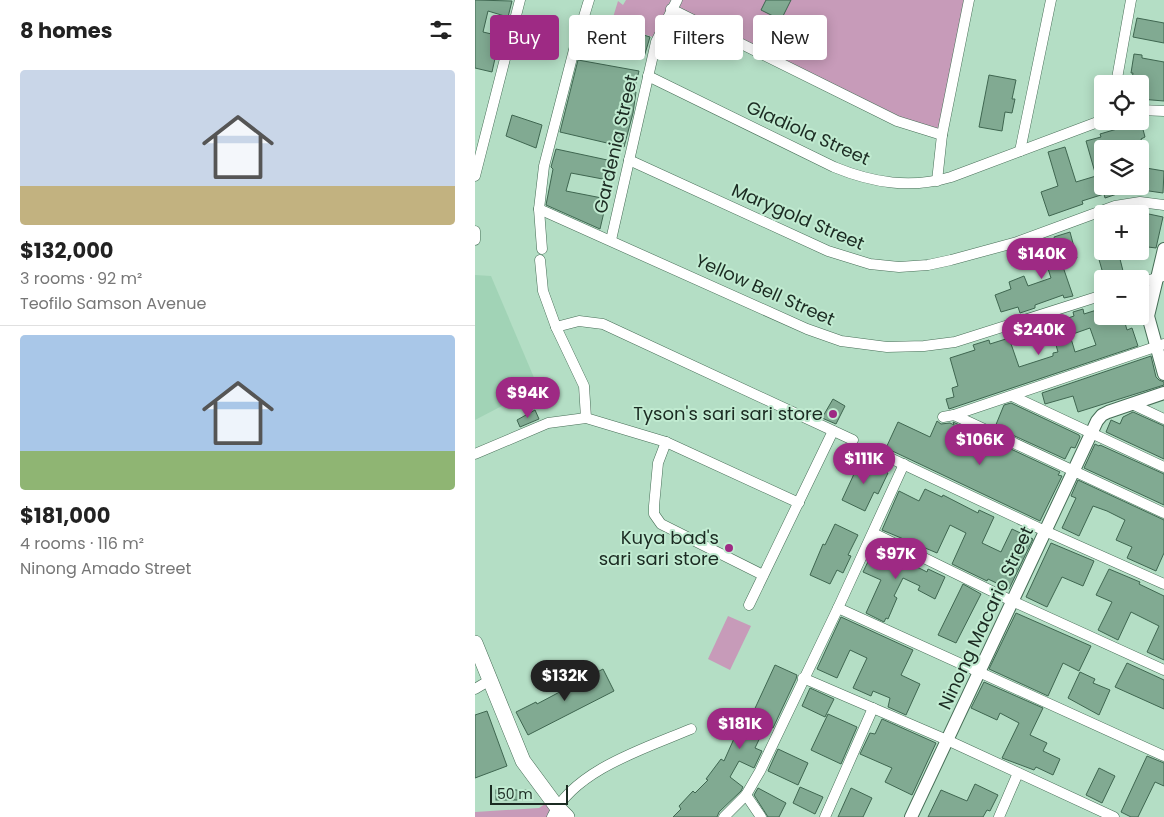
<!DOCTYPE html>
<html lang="en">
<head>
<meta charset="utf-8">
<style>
  body { margin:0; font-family:Poppins,sans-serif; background:#f6f6f6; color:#222; height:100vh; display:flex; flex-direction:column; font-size:19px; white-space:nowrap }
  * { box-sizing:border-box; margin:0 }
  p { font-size:16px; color:#767676 }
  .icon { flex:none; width:28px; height:28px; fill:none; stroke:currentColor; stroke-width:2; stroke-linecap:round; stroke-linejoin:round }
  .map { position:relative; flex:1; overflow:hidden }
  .side { display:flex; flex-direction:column; background:#fff; width:475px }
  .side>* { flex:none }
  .top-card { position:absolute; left:15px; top:15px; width:475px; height:45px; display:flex; gap:10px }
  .fabs { position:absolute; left:619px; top:75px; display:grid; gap:10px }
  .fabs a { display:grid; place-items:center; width:55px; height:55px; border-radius:5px; background:#fff; box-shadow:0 2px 12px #0003; font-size:25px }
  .scale { position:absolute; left:15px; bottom:12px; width:78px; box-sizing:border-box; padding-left:5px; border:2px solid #1b2b22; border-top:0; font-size:14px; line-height:18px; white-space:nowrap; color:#1b2b22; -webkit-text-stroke:4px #c1ebd1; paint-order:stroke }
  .price { position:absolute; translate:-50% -42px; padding:0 11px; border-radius:18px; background:#9e2a84; color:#fff; font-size:16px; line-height:32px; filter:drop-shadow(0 1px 2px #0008) }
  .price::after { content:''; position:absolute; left:50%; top:30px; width:15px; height:11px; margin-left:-8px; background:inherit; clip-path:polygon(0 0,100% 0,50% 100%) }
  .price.on { background:#222; color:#fff }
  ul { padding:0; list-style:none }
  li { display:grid; align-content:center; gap:10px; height:265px; padding:0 20px }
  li+li { border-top:1px solid #e0e0e0 }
  li span { display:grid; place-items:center; height:155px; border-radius:5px; color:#555 }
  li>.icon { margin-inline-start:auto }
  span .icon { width:90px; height:90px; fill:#fffc; stroke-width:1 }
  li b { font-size:21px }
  h2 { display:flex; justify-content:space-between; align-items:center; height:60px; padding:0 20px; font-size:21px }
  .pill { padding:0 18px; border-radius:5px; background:#fff; box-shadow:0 2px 12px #0003; font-size:18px; line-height:45px }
  .pill.on { background:#9e2a84; color:#fff }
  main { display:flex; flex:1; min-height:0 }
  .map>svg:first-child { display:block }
  .built { fill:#a1d3b6 }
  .green { fill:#c79bb9 }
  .building { fill:#81aa92; stroke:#3f6650; fill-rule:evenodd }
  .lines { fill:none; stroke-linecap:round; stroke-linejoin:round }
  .minor-casing { stroke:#476e57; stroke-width:11 }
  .tertiary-casing { stroke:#476e57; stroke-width:14 }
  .secondary-casing { stroke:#476e57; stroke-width:16 }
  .minor { stroke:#fff; stroke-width:10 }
  .tertiary { stroke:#fff; stroke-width:12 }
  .secondary { stroke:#fff; stroke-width:15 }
  .poi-dot { fill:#9e2a84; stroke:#c1ebd1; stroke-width:2 }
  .labels { text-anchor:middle; stroke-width:4; stroke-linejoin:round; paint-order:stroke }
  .street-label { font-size:18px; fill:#1b2b22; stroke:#c1ebd1 }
  .poi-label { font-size:18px; fill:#1b2b22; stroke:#c1ebd1; text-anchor:end }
</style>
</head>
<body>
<main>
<section class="side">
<h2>8 homes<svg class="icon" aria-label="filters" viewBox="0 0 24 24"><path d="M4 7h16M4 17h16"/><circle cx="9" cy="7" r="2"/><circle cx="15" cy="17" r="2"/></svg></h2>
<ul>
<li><span style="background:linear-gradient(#c9d6e8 75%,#c2b280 0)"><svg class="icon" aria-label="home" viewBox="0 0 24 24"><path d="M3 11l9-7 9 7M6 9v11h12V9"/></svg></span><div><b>$132,000</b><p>3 rooms · 92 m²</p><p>Teofilo Samson Avenue</p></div></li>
<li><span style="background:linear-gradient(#a9c7e8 75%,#8fb573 0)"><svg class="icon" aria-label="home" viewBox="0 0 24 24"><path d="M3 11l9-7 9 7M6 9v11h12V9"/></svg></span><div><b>$181,000</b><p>4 rooms · 116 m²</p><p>Ninong Amado Street</p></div></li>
</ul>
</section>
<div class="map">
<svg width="689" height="817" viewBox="0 0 689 817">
  <rect width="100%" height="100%" fill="#b4dec5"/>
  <path class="built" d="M0 275 16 276 63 387 0 420Z"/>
  <g class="green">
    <path d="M151 0H196L178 37 136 24 143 1 148 5Z"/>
    <path d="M205 0H490L464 131 439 125 200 9Z"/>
    <path d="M253 616 276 626 255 670 233 659Z"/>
    <path d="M76 800 78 817H0V812L64 808Z"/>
  </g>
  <g class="building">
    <path d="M0 0 37 1 33 17 13 11 8 32 25 36 17 72 0 68Z"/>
    <path d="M291 0H316L306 20 286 10Z"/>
    <path d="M662 18 689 23V43L658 37Z"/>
    <path d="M146 28 175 37 169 57 140 49Z"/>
    <path d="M659 54 667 55V58L689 62V101L665 99V84H656L658 73H656Z"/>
    <path d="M103 60 164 71 159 91 161 92 158 113 149 147 85 132Z"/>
    <path d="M514 75 541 80 537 99H540L537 113 530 112 527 131 504 127Z"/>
    <path d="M37 115 67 125 61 148 31 136Z"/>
    <path d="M666 122 670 137 666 139 669 149H628V186H649V188L644 190 645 193 630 198 629 194 607 201 608 204 574 216 566 192 583 186 573 152 590 147 601 182 621 176 611 141 626 137 625 134Z"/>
    <path d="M81 149 137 161 133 180 96 173 91 191 132 199 125 229 71 205 78 169 76 167Z"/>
    <path d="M671 168 689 171 688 193 667 190Z"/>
    <path d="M669 213 688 217 681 248 665 246Z"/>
    <path d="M595 232 602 258 587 264 598 296 589 298 588 295 560 305V308L545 313 543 307 526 312 520 295 536 289 534 282 549 276 553 286 576 278 567 250 581 245 579 237Z"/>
    <path d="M640 251H643L648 271 629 277 623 256Z"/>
    <path d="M628 308V316H648L652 330 657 328 663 346 474 409 471 399 479 397 477 388 483 386 475 358 500 350 498 345 514 340 515 344 534 338 544 367 578 356V353L583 352 575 324 599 316 598 312 608 309 609 314ZM615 328 621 345 600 352 595 335Z"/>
    <path d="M676 356 681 377 684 380 689 382V385L603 412 598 396 570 404 567 393Z"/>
    <path d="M358 399 370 406 361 424 347 418Z"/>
    <path d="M536 403 604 435 605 437 600 448 596 447 590 459 520 427 529 405Z"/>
    <path d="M60 410 64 419 45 427 42 420Z"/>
    <path d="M658 412 689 426V459L631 432 636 420 645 424 648 417Z"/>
    <path d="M462 421 466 424 475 423 479 425 478 422 585 472 583 475 587 476 565 521 411 448 423 422 455 437Z"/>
    <path d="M620 444 624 446 625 445 689 474V505L609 468Z"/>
    <path d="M385 461 413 473 403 494 399 492 390 511 367 500Z"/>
    <path d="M603 480 689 520V553L681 571 652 558 657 547 641 540 650 520 632 511 618 506 604 536 587 528 601 498 596 496Z"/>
    <path d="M450 489 467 497 468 495 503 513 504 510 519 517 507 543 526 552 537 529 558 539 534 589 513 579 512 581 477 564 491 533 475 525 462 553 407 530 424 491 444 501Z"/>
    <path d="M360 524 383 535 373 555 376 556 368 573 362 570 355 584 335 575 348 544 350 545Z"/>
    <path d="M402 543 418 550 416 554 452 572 453 569 470 577 460 599 443 590 445 586 428 578 419 596 422 598 413 619 411 618 409 622 391 613 405 582 406 580 388 572Z"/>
    <path d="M576 543 619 561 608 586 587 577 572 607 551 597Z"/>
    <path d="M634 569 665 582 664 584 689 596V660L672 652 684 626 656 612 643 640 623 630 637 602 621 595Z"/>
    <path d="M488 584 506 594 481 643 463 635Z"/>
    <path d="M541 613 616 646 604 671 588 663 573 696 514 669Z"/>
    <path d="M366 617 438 650 426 675 445 684 431 715 413 707 415 698 398 691 396 696 378 688 392 658 375 650 362 678 342 669Z"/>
    <path d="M652 663 689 680V709L640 687Z"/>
    <path d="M300 665 322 675 321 679 298 728 291 725 280 748 287 751 279 768 264 761 255 777 268 787 266 791 244 812 242 817H198L206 809 204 806 218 791 220 793 233 780 231 779 246 759 249 761 270 714 276 717Z"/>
    <path d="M128 669 139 691 53 735 41 712 61 702 62 704Z"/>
    <path d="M605 672 620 679 618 683 635 690 624 715 593 698Z"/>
    <path d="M509 682 568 708 555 735 572 743 568 751 585 759 578 775 561 767 559 770 527 758 544 723 525 713 522 720 496 708Z"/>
    <path d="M335 688 359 699 350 717 327 706Z"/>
    <path d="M12 711 32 766 0 778V715Z"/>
    <path d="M353 714 382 727 366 764 336 750Z"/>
    <path d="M407 719 461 743 437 795 410 782 417 768 385 754 395 733 400 734Z"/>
    <path d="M303 749 333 763 323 785 293 771Z"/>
    <path d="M672 756 689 763V786L680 782 663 817H656L646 812Z"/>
    <path d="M624 768 640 776 627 803 611 795Z"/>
    <path d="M500 784 523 795 515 811 512 810 508 817H453L466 790 492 801Z"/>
    <path d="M325 787 348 797 340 814 318 803Z"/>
    <path d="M283 788 311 803 304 817H293L279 795Z"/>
    <path d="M376 788 397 798 388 817H363Z"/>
    <rect x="21" y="790" width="30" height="10"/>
  </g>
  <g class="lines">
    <defs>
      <g id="minor">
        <path d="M196 9 422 121 467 135"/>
        <path d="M173 76 359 167C398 183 436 189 476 177L628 120"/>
        <path d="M641 84 656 0"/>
        <path d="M665 110 689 111"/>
        <path d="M545 151 576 0"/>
        <path d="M154 160 353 251 395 264 424 267 453 265 476 260 542 242 640 206 665 202 689 205"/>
        <path d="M0 176 45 0"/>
        <path d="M462 181 467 135 494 0"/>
        <path d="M64 209 332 329 366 341 412 347 449 346 480 342 628 295"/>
        <path d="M0 231V240"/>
        <path d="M136 240 181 42 202 0"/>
        <path d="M67 249 64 209 69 166 100 46 114 0"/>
        <path d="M65 260 68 291 81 327 109 386 111 418"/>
        <path d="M665 283 688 276"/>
        <path d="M81 327 104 321 128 324 378 440"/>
        <path d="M537 396 689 467"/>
        <path d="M657 404 689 419"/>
        <path d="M479 415 689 513"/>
        <path d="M468 417 479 415 689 344"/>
        <path d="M191 442 183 463 179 506V514L186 524 288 575"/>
        <path d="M396 449 570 531 689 584"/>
        <path d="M0 454 73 423 111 418 191 442 324 503"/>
        <path d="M398 533 537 601 689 670"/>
        <path d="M274 605 358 431"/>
        <path d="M363 608 689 756"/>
        <path d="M328 678 472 740 639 817"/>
        <path d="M0 689 15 680"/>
        <path d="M271 795 286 817"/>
        <path d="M77 817C99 770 171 748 216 729"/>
        <path d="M249 817 271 795 285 771 363 608 429 464"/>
        <path d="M350 817 398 708"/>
        <path d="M524 817 543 773"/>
      </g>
      <g id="tertiary">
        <path d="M689 249 673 316 689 374"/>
        <path d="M436 817 622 421 627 415 633 412 689 393"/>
      </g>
      <path id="secondary" d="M0 643 48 761 82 807 92 817"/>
    </defs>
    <use href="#minor" class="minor-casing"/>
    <use href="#tertiary" class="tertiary-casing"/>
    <use href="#secondary" class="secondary-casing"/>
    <use href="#minor" class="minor"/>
    <use href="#tertiary" class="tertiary"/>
    <use href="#secondary" class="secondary"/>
  </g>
  <g class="poi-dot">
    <circle cx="358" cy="414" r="5"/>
    <circle cx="254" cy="548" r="5"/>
  </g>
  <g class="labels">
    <g class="street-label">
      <text transform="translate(333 133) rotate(24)" y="6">Gladiola Street</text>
      <text transform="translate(141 144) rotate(-77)" y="6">Gardenia Street</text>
      <text transform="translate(323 217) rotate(23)" y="6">Marygold Street</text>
      <text transform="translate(290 290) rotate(24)" y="6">Yellow Bell Street</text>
      <text transform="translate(511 618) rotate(-65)" y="6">Ninong Macario Street</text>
    </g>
    <g class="poi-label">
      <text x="348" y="420">Tyson's sari sari store</text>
      <text x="244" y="544">Kuya bad's<tspan x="244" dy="21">sari sari store</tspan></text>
    </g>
  </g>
</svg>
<div class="fabs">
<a><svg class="icon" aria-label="locate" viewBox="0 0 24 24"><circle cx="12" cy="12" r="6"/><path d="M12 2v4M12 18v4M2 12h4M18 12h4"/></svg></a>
<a><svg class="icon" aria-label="layers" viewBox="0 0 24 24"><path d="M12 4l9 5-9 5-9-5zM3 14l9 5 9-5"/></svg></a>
<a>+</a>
<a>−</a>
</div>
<div class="scale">50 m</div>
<b class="price" style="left:567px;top:280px">$140K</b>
<b class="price" style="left:564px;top:356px">$240K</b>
<b class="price" style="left:53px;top:419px">$94K</b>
<b class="price" style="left:505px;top:466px">$106K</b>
<b class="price" style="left:389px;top:485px">$111K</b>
<b class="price" style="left:421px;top:580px">$97K</b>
<b class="price on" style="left:90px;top:702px">$132K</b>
<b class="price" style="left:265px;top:750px">$181K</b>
<div class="top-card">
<a class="pill on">Buy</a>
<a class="pill">Rent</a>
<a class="pill">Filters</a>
<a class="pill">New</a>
</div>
</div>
</main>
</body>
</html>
